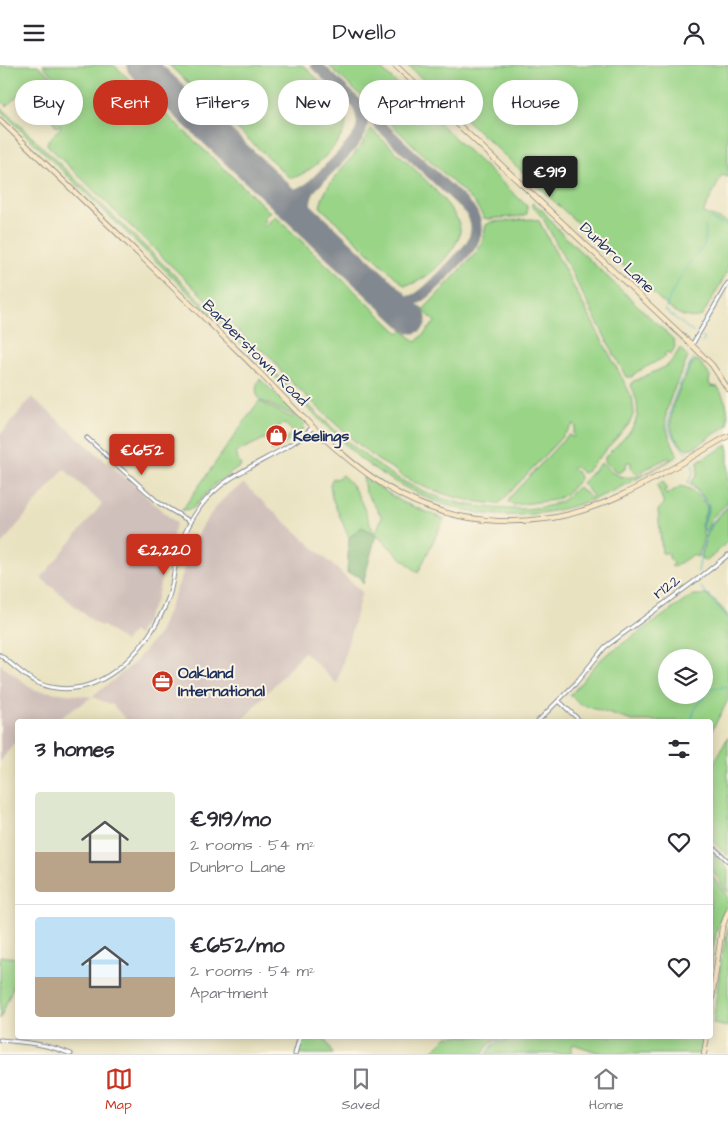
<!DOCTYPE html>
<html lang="en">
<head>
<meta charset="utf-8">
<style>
  body { margin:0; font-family:"Architects Daughter",sans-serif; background:#f2f2f3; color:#2b2b33; height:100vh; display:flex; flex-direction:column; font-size:19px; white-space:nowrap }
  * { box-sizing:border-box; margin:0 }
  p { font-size:16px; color:#7c7c81 }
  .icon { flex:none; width:28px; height:28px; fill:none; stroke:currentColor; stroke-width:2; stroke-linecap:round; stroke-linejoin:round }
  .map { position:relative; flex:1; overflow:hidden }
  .side { position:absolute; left:15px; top:654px; width:698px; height:320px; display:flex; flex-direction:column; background:#fff; border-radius:5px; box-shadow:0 2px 12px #0003 }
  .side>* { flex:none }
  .guide { position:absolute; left:15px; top:15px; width:699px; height:45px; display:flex; gap:10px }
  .tools { position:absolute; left:658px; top:584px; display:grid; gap:10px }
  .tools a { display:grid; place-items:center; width:55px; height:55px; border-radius:50%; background:#fff; box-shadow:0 2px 12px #0003; font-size:25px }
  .price { position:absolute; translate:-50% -42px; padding:0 11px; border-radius:5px; background:#c8321e; color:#fff; font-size:16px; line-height:32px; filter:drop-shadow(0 1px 2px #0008) }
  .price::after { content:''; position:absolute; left:50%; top:30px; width:15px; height:11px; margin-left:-8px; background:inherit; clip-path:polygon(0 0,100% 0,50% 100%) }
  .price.active { background:#222; color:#fff }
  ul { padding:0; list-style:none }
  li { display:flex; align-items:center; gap:15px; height:125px; padding:0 20px }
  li+li { border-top:1px solid #e1e1e2 }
  li span { display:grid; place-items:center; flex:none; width:140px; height:100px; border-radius:5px; color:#555 }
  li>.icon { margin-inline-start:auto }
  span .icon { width:60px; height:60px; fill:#fffc; stroke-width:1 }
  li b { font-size:21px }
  h2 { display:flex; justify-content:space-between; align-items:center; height:60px; padding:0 20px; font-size:21px }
  .tag { padding:0 18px; border-radius:22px; background:#fff; box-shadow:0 2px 12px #0003; font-size:18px; line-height:45px }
  .tag.active { background:#c8321e; color:#fff }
  header { display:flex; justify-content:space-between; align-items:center; height:65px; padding:0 20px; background:#fff; font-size:22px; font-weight:600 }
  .tabs { display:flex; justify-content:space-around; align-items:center; height:70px; border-top:1px solid #e1e1e2; background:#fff; font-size:14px; color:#7c7c81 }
  .tabs a { display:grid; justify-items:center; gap:2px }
  .tabs .active { color:#c8321e }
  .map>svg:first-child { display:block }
  .industrial { fill:#d0c0bb }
  .green { fill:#99d487; stroke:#5a8272; fill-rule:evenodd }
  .forest { fill:#7ab674; stroke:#4a7269 }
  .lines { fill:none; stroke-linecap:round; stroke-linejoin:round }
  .stream { stroke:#45b0c3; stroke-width:1 }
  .taxiway { stroke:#82888f; stroke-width:11 }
  .runway { stroke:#82888f; stroke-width:29 }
  .minor-casing { stroke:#82888f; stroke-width:5 }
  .secondary-casing { stroke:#82888f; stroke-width:6 }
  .minor { stroke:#fff; stroke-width:3 }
  .secondary { stroke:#fae7c3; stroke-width:4.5 }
  .labels { text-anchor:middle; stroke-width:4; stroke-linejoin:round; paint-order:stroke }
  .street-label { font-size:16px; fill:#1b2f5e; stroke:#fcf5e5 }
  .poi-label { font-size:16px; font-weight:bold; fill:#1b2f5e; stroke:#fcf5e5; text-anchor:start }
</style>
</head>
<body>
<header><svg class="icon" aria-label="menu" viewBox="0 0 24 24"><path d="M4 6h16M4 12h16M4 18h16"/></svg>Dwello<svg class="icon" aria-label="person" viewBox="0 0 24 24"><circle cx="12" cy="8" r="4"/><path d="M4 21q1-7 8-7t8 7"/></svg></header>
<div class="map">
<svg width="728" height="989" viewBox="0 0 728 989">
  <rect width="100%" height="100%" fill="#fcf5e5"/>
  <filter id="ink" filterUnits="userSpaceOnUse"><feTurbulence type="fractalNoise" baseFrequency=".02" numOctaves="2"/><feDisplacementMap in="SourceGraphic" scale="10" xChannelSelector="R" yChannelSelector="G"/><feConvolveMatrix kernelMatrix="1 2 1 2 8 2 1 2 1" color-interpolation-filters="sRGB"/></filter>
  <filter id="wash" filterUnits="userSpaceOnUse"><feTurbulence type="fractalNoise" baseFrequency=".0096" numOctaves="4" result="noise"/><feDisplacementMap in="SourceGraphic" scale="20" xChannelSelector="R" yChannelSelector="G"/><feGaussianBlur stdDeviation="1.12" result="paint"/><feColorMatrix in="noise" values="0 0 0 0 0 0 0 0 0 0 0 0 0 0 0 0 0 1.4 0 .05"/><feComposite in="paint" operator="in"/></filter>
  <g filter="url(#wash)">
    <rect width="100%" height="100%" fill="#e9e2c0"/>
    <g class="industrial">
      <path d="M32 332 176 458 156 535 138 570 133 566 125 577 104 561 98 560 41 513 102 439 64 404 0 481V370Z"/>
      <path d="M244 419 362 527 337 619 304 587 242 656H127L113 640 92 632 55 656H18L17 677 13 679 0 697V599L34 625 92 632 134 598 159 568 201 463 215 443 227 430Z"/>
    </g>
    <g class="green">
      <path d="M0 0H38C64 24 70 21 44 48H39L19 29 7 41 0 34Z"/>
      <path d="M42 0H114L270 147 263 154 265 156 263 159 265 161 275 151 399 268 402 265 416 277 435 257 423 245 477 187 482 178 486 160 491 157 533 154 539 156 632 332 634 347 630 358 586 407 583 408 574 401 572 403 579 409 580 414 566 429 555 435 514 440 508 437 511 431 566 372 569 370 573 372 575 371 573 368 576 361 574 359 499 439C464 437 431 427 400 410 397 404 382 399 375 393 342 367 313 337 282 308 273 294 268 287 253 280L49 82 47 79 48 75 61 62 60 60 56 62 51 52V46L67 27 70 29 71 27Z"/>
      <path d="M169 0H303C316 13 342 36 346 54 349 73 309 112 290 113Z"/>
      <path d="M328 0H377L527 141V149L523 151 488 154 484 153 475 138Z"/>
      <path d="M407 0H728V112L722 110 703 148 728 157V206L702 251C687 255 679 250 667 241Z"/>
      <path d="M0 41 326 357C381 408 429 442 508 444 523 444 543 444 557 438 566 435 571 427 578 422L591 433 593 431 582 418 600 399H603C607 402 610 407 615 409 634 419 653 404 670 395L669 392 638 408C631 408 631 402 631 397H627L625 404 618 408 605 397V392C629 367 648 358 631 320L632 317 667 301 674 293 680 283 688 292C682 307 663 343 666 358 667 370 674 381 678 391 647 408 616 427 583 438 498 466 427 444 358 392L0 45Z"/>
      <path d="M371 64C389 81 460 141 460 164 461 175 449 189 442 197 433 207 418 220 404 220L320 142C325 117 347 100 361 81 365 76 368 70 371 64Z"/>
      <path d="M533 138 543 146 561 168 673 274 675 281 671 290 667 287 664 289 666 292 663 293 635 308 632 312H626L543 153 531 140Z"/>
      <path d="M695 295 699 296 710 311 709 318 711 321 718 322C727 338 728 342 728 360L695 382 687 384C655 365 679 326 690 302Z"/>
      <path d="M260 314 296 349 304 358 303 365 281 382 280 379 293 367 286 360 282 359 268 371 275 379 285 370 277 378V384L272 386 266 373 235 388 241 401 215 419 192 444 182 445 259 336 292 353 294 351 260 335C255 329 255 320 260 314Z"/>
      <path d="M728 380V437L711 454 706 467 703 461 709 442 708 438 691 418 697 410 698 396Z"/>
      <path d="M342 410C360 424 365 450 375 469L382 452 365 426 363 412 402 437 444 454 418 508 376 470 362 462 349 473 332 433 330 419 333 413 336 414Z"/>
      <path d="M663 416 667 424 664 425 666 430 681 421 690 424 696 429 706 439 707 443 701 460 704 471 698 492 692 490 674 502 671 501 674 498 669 493V488H662L658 445 664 439 657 420Z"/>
      <path d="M728 442V476L715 489 705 496 701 493C706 468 710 459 728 442Z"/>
      <path d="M693 530H710V532L720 541 728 551V635L710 669V656H632L579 639 570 630C583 617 592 601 606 590ZM666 592H704V630H666Z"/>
      <path d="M728 672V791L710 774V750L717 731 710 728V706Z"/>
      <path d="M710 787 728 804V829L715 809 710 805Z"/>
      <path d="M710 808 728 833C728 841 722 847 720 855 713 874 712 896 710 917Z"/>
      <path d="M728 863V962L713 959 721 894Z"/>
      <path d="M0 891 17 893V912L0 954Z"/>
      <path d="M303 971H323L333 989H298Z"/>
      <path d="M447 971H511C497 976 491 973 483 989H429Z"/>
      <path d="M521 971H704L702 989H603L573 979 570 989H486C498 971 505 980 521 971Z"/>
    </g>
    <path class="forest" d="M362 462 376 470 363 519 359 511 347 508 349 473Z"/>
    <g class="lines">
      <g class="stream">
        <path d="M707 157 710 154 728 161"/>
        <path d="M694 268 665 245 670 231 689 198 704 180 706 172 705 161"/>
        <path d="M702 278 705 274 702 272"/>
        <path d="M687 388C681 381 674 374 670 366 664 348 684 308 694 293"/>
        <path d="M692 398 694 406 688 417 697 426 708 441 702 461 706 469"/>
        <path d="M698 507C703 478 705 461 728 440"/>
        <path d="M701 522C708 534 719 542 728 553"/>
        <path d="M691 656 695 644 711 624 728 621"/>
        <path d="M710 729 717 731 710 749"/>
        <path d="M486 989 492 980 515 971"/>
      </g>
      <g class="taxiway">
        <path d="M316 0 469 144C479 157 478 170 469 183 460 193 451 202 442 212 423 231 412 246 385 229"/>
        <path d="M269 120C284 130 295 133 311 122"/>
        <path d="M313 161C304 147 302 136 312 121 323 109 356 80 361 66 364 56 362 48 357 40"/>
      </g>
      <path class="runway" d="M141 0 412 254"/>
    </g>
  </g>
  <g filter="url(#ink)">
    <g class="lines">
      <defs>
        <g id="minor">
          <path d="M692 280 728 218"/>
          <path d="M87 373 159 438 191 457"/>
          <path d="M0 590C16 602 30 618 50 622 105 634 151 579 168 534 173 522 173 507 177 494 181 475 189 457 200 442 231 401 277 396 313 362"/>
          <path d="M559 636 580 656"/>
          <path d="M538 656 575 619 605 582 703 510 728 490"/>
          <path d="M710 779 728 796"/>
          <path d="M0 975C25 977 47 979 71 989"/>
          <path d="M295 989 300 971"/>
        </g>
        <g id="secondary">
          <path d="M395 0 692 280 712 300 728 324"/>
          <path d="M0 55C80 132 161 210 240 288 291 338 339 398 403 431 446 453 495 460 544 454 607 447 673 402 728 371"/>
          <path d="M710 947 722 863 728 847"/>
          <path d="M704 989 707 971"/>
        </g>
      </defs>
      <use href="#minor" class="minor-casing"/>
      <use href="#secondary" class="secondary-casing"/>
      <use href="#minor" class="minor"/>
      <use href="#secondary" class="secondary"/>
    </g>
  </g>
  <defs>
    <symbol id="shop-disc" viewBox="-11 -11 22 22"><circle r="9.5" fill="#c8321e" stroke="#fcf5e5"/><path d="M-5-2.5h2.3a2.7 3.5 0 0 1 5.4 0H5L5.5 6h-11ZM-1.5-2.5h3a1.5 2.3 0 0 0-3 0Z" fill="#fff"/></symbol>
    <symbol id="office-disc" viewBox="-11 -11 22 22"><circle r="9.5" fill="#c8321e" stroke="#fcf5e5"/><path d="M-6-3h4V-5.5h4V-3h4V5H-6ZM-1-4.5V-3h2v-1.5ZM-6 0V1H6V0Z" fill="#fff"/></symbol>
  </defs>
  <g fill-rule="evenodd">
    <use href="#shop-disc" x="264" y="358" width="25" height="25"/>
    <use href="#office-disc" x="150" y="604" width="25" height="25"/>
  </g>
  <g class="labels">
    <g class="street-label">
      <text transform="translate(618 192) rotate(43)" y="6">Dunbro Lane</text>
      <text transform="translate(256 287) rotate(45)" y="6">Barberstown Road</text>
      <text transform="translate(666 521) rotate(-35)" y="6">r122</text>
    </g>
    <g class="poi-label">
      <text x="293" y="376">Keelings</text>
      <text x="178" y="613">Oakland<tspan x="178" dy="18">International</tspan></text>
    </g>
  </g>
</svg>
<div class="tools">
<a><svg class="icon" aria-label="layers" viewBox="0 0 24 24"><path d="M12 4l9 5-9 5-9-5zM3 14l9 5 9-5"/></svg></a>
</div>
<b class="price active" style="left:550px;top:133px">€919</b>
<b class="price" style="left:142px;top:411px">€652</b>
<b class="price" style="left:164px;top:511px">€2,220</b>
<div class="guide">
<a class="tag">Buy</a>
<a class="tag active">Rent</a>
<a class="tag">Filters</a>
<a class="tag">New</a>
<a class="tag">Apartment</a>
<a class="tag">House</a>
</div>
<section class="side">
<h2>3 homes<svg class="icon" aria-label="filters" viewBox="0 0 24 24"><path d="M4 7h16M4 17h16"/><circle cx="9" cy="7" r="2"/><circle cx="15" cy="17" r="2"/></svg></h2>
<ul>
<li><span style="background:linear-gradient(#dfe7d0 60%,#b9a48a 0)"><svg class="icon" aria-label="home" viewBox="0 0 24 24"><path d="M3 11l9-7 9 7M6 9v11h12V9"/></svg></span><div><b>€919/mo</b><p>2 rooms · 54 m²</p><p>Dunbro Lane</p></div><svg class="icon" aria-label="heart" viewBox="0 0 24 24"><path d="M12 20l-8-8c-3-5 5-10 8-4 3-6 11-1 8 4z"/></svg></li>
<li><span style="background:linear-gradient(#bfe0f5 60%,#b9a48a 0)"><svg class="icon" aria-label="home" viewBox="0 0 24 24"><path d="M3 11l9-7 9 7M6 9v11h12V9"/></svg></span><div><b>€652/mo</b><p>2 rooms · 54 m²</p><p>Apartment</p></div><svg class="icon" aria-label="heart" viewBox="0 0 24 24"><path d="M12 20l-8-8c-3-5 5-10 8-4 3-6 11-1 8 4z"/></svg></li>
</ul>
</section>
</div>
<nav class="tabs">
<a class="active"><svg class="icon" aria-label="map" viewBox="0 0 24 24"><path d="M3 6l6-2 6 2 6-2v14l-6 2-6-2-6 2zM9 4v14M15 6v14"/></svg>Map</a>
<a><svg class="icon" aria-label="saved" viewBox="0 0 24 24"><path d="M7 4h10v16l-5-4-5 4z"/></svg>Saved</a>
<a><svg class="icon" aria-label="home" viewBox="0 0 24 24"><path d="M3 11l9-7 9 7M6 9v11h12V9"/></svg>Home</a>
</nav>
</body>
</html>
